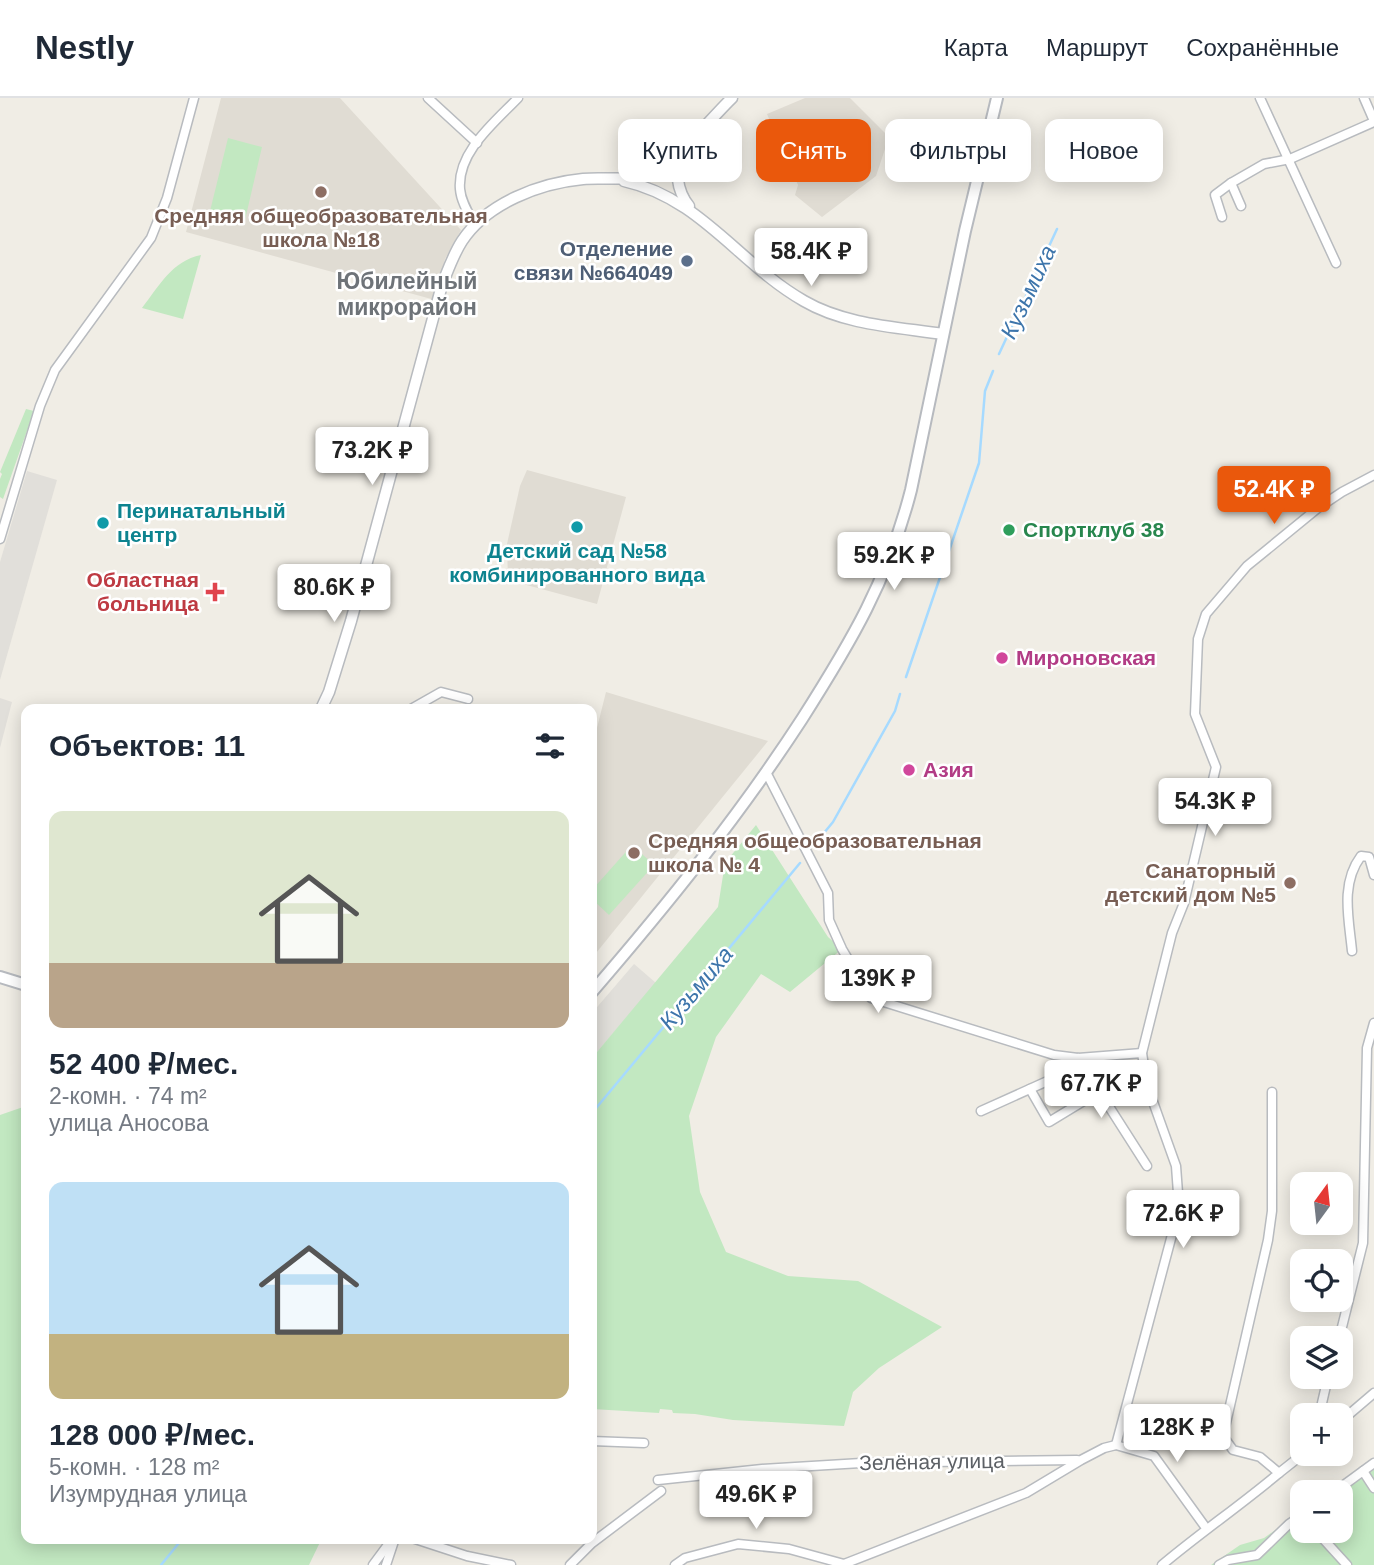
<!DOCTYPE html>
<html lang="ru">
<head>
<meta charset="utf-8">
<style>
  body { margin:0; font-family:Arial,sans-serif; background:#f6f6f7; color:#1f2937; height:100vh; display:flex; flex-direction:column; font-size:26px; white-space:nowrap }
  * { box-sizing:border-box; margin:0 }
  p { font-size:23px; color:#747a83 }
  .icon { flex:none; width:38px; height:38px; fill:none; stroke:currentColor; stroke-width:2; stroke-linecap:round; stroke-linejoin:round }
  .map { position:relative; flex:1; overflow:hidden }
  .sheet { position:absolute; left:21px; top:606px; width:576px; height:840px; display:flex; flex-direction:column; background:#fff; border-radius:14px; box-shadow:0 4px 18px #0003 }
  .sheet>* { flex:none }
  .top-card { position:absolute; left:618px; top:21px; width:651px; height:63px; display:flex; gap:14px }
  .needle { width:46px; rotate:15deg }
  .controls { position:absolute; left:1290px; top:1074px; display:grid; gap:14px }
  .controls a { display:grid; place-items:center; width:63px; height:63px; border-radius:14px; background:#fff; box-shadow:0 4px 18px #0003; font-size:35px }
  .price { position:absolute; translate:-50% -60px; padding:0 16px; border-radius:7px; background:#fff; color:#222; font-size:23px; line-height:46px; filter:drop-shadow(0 2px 4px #0008) }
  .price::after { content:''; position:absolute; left:50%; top:42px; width:21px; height:16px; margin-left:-10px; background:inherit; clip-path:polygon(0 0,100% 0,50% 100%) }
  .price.on { background:#ea580c; color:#fff }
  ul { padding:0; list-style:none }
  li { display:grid; align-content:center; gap:14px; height:371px; padding:0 28px }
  li span { display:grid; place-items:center; height:217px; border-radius:14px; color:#555 }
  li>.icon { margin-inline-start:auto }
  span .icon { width:126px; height:126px; fill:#fffc; stroke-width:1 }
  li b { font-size:30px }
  h2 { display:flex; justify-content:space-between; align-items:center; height:84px; padding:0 28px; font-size:30px }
  .pill { padding:0 24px; border-radius:14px; background:#fff; box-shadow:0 4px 18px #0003; font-size:24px; line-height:63px }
  .pill.on { background:#ea580c; color:#fff }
  header { display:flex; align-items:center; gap:42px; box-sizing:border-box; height:98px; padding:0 35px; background:#fff; border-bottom:2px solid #e0e1e3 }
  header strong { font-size:33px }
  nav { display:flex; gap:38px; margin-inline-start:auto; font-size:24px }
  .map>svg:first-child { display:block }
  .industrial { fill:#e1dfda }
  .education { fill:#e0dcd3 }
  .green { fill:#c2e8c1 }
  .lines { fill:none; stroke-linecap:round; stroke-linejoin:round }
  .stream { stroke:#a6daff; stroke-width:2.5 }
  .minor-casing { stroke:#b8bbbf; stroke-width:11 }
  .tertiary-casing { stroke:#b8bbbf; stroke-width:13 }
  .secondary-casing { stroke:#b7babf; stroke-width:14 }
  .minor { stroke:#fff; stroke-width:8 }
  .tertiary { stroke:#fff; stroke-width:10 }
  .secondary { stroke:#fff; stroke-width:10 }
  .education-dot { fill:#8d6e63; stroke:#fff; stroke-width:2.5 }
  .service-dot { fill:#5c6f8a; stroke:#fff; stroke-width:2.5 }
  .culture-dot { fill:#0f9aa8; stroke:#fff; stroke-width:2.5 }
  .leisure-dot { fill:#2e9e5b; stroke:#fff; stroke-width:2.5 }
  .health-dot { fill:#e0444e; stroke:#fff; stroke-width:2.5 }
  .hotel-dot { fill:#d1479c; stroke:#fff; stroke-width:2.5 }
  .labels { text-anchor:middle; stroke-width:5; stroke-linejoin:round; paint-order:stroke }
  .education-label { font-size:21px; font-weight:bold; fill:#785e54; stroke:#fff }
  .service-label { font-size:21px; font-weight:bold; fill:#4e5e75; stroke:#fff; text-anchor:end }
  .culture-label { font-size:21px; font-weight:bold; fill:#0d838f; stroke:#fff; text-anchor:start }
  .leisure-label { font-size:21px; font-weight:bold; fill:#27864d; stroke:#fff; text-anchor:start }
  .health-label { font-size:21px; font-weight:bold; fill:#be3a42; stroke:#fff; text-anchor:end }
  .hotel-label { font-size:21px; font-weight:bold; fill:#b23c85; stroke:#fff; text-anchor:start }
  .street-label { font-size:21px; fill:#5d6166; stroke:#fff }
  .neighbourhood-label { font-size:23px; font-weight:bold; fill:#6e7378; stroke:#fff }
  .water-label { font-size:23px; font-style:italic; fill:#3d75ab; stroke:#fff }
</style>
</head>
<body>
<header>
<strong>Nestly</strong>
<nav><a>Карта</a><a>Маршрут</a><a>Сохранённые</a></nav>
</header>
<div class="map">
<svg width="1374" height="1467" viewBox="0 0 1374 1467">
  <rect width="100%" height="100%" fill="#f0ede5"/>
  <g class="industrial">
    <path d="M27 373 57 382 0 582V464Z"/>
    <path d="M0 600 12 604 0 650Z"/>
    <path d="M634 866 656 885 592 960V915Z"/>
  </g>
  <g class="education">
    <path d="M221 0H340L461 132 445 161 435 202 186 134Z"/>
    <path d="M805 0H850L889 39 876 78 822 119 795 97 798 87 767 16Z"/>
    <path d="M527 372 626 399 597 506 508 482 507 446 520 388Z"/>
    <path d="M606 594 768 643 592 860V650Z"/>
  </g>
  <g class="green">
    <path d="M228 40 262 49 245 122 210 113Z"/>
    <path d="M201 157 183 221 142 210C159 188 172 163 201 157Z"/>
    <path d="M26 311 34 313 3 401 0 399V381L2 376 0 374Z"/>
    <path d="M756 727 828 839 842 851 790 894 761 876 716 939 689 1018 700 1094 726 1154 788 1178 858 1183 942 1229 879 1270 853 1294 844 1328 733 1322 695 1316 673 1315 672 1312 660 1311 659 1315 592 1311V960L718 809 725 765Z"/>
    <path d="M632 747 654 767 609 817 592 801V792Z"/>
    <path d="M26 1008V1440H322L309 1467H0V1017Z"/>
    <path d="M1374 1360V1467H1211L1240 1447 1264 1440 1302 1413V1433H1340V1395H1326Z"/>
  </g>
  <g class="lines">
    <g class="stream">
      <path d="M999 256 1057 131"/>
      <path d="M906 579 979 365 985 293 993 273"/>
      <path d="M814 747 833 724 895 613 900 596"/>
      <path d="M592 1015 800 765"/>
      <path d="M161 1467 183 1440"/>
    </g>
    <defs>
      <g id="minor">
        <path d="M428 0 477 45"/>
        <path d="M1260 0 1336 165"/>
        <path d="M1364 0 1374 23"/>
        <path d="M1241 108 1231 85 1264 66 1290 61 1374 24"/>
        <path d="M1222 119 1215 97 1231 85"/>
        <path d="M475 127C469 116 461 104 460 91 457 54 495 24 518 0"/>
        <path d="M0 441 40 308 55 272 151 140 167 100 194 0"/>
        <path d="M411 611 441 594 468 601"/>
        <path d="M766 674 828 795 829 822 842 851 871 900 1054 957 1078 960 1142 955"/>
        <path d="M1352 853C1349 821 1340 786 1361 758L1369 759 1374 777"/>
        <path d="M1078 960 1147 1068"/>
        <path d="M1030 991 1049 1024 1100 993"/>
        <path d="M981 1013 1083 967"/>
        <path d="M1339 1241 1363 1145 1367 950 1374 925"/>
        <path d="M1319 1318 1328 1279"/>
        <path d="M1340 1324 1374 1295"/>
        <path d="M592 1343 644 1345"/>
        <path d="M1116 1347 1177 1118 1178 1095 1176 1068 1147 987 1142 955 1172 835 1184 805 1216 669 1195 616 1198 541 1206 516 1247 468 1318 410 1342 394 1374 377"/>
        <path d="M1363 1373 1374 1390"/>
        <path d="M1279 1375 1303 1356"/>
        <path d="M658 1382 762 1371 861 1365 1077 1362"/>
        <path d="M1333 1395 1374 1365"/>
        <path d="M1316 1433 1347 1467"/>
        <path d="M412 1440 467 1458 511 1467"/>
        <path d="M373 1467 393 1440"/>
        <path d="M386 1467 394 1443"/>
        <path d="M570 1467 592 1445 661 1393"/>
        <path d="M675 1467 685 1460 738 1446 789 1451 844 1466 1026 1395 1081 1362 1104 1350 1116 1347 1154 1358 1206 1430"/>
        <path d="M1162 1467C1200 1435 1241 1407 1279 1375L1260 1359 1233 1352 1223 1338 1268 1142 1272 1113V994"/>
        <path d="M1219 1467 1228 1462 1257 1457 1289 1426 1302 1417"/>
      </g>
      <g id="tertiary">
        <path d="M681 53C675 71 676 92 689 108"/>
        <path d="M624 83C701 100 739 166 804 203 845 227 897 229 943 236"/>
        <path d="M321 611 329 594 351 523 442 187C448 172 453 157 462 143 487 105 540 85 583 81 605 79 626 84 647 75 681 61 706 25 732 0"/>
      </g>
      <g id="secondary">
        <path d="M0 879 26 887"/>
        <path d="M592 894C667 807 739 718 802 621 851 544 888 482 911 392L965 133 997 0"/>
      </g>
    </defs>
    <use href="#minor" class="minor-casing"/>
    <use href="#tertiary" class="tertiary-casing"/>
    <use href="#secondary" class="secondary-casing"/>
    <use href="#minor" class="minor"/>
    <use href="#tertiary" class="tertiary"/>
    <use href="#secondary" class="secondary"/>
  </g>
  <g class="education-dot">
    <circle cx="321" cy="94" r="7"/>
    <circle cx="634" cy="755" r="7"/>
    <circle cx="1290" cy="785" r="7"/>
  </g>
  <circle class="service-dot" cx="687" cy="163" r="7"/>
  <g class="culture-dot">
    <circle cx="103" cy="425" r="7"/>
    <circle cx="577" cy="429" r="7"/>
  </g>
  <circle class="leisure-dot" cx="1009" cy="432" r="7"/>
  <path class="health-dot" d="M211.5 483.5h7v7h7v7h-7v7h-7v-7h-7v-7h7z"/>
  <g class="hotel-dot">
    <circle cx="1002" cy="560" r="7"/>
    <circle cx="909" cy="672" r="7"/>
  </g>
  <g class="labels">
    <g class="education-label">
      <text x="321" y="125">Средняя общеобразовательная<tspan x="321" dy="24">школа №18</tspan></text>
      <text x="648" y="750" text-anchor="start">Средняя общеобразовательная<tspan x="648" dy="24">школа № 4</tspan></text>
      <text x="1276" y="780" text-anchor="end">Санаторный<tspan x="1276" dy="24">детский дом №5</tspan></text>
    </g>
    <g class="service-label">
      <text x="673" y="158">Отделение<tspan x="673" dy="24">связи №664049</tspan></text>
    </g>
    <g class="culture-label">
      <text x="117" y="420">Перинатальный<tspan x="117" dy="24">центр</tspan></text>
      <text x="577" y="460" text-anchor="middle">Детский сад №58<tspan x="577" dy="24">комбинированного вида</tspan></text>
    </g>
    <g class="leisure-label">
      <text x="1023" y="439">Спортклуб 38</text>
    </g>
    <g class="health-label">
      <text x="199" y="489">Областная<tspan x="199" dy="24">больница</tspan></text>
    </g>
    <g class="hotel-label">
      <text x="1016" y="567">Мироновская</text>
      <text x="923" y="679">Азия</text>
    </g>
    <g class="street-label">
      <text transform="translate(932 1364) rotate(-1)" y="7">Зелёная улица</text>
    </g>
    <g class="neighbourhood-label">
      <text x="407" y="191">Юбилейный<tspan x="407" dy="26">микрорайон</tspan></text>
    </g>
    <g class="water-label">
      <text transform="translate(1028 194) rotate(-65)" y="8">Кузьмиха</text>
      <text transform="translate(696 890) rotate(-50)" y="8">Кузьмиха</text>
    </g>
  </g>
</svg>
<div class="controls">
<a><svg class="needle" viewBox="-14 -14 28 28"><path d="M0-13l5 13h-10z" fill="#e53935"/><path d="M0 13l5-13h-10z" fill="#747a83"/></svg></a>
<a><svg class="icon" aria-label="locate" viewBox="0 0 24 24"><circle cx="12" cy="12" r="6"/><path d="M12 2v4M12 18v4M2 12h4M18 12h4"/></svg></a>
<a><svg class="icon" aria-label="layers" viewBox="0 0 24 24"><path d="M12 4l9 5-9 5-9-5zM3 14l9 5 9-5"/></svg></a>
<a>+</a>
<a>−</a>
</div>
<b class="price" style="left:811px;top:190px">58.4K ₽</b>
<b class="price" style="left:372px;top:389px">73.2K ₽</b>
<b class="price on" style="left:1274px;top:428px">52.4K ₽</b>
<b class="price" style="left:894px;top:494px">59.2K ₽</b>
<b class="price" style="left:334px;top:526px">80.6K ₽</b>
<b class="price" style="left:1215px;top:740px">54.3K ₽</b>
<b class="price" style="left:878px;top:917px">139K ₽</b>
<b class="price" style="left:1101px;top:1022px">67.7K ₽</b>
<b class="price" style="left:1183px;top:1152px">72.6K ₽</b>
<b class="price" style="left:1177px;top:1366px">128K ₽</b>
<b class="price" style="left:756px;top:1433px">49.6K ₽</b>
<div class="top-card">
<a class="pill">Купить</a>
<a class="pill on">Снять</a>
<a class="pill">Фильтры</a>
<a class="pill">Новое</a>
</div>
<section class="sheet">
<h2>Объектов: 11<svg class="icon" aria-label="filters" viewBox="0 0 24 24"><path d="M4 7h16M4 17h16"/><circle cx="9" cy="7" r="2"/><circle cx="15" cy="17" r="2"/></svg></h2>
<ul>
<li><span style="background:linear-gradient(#dfe7d0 70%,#b9a48a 0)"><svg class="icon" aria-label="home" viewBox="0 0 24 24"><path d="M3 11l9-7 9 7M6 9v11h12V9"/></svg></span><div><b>52 400 ₽/мес.</b><p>2-комн. · 74 m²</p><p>улица Аносова</p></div></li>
<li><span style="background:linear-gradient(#bfe0f5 70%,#c2b280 0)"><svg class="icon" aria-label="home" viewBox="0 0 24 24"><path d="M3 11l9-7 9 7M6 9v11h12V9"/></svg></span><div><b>128 000 ₽/мес.</b><p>5-комн. · 128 m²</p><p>Изумрудная улица</p></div></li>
</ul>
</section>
</div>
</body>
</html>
